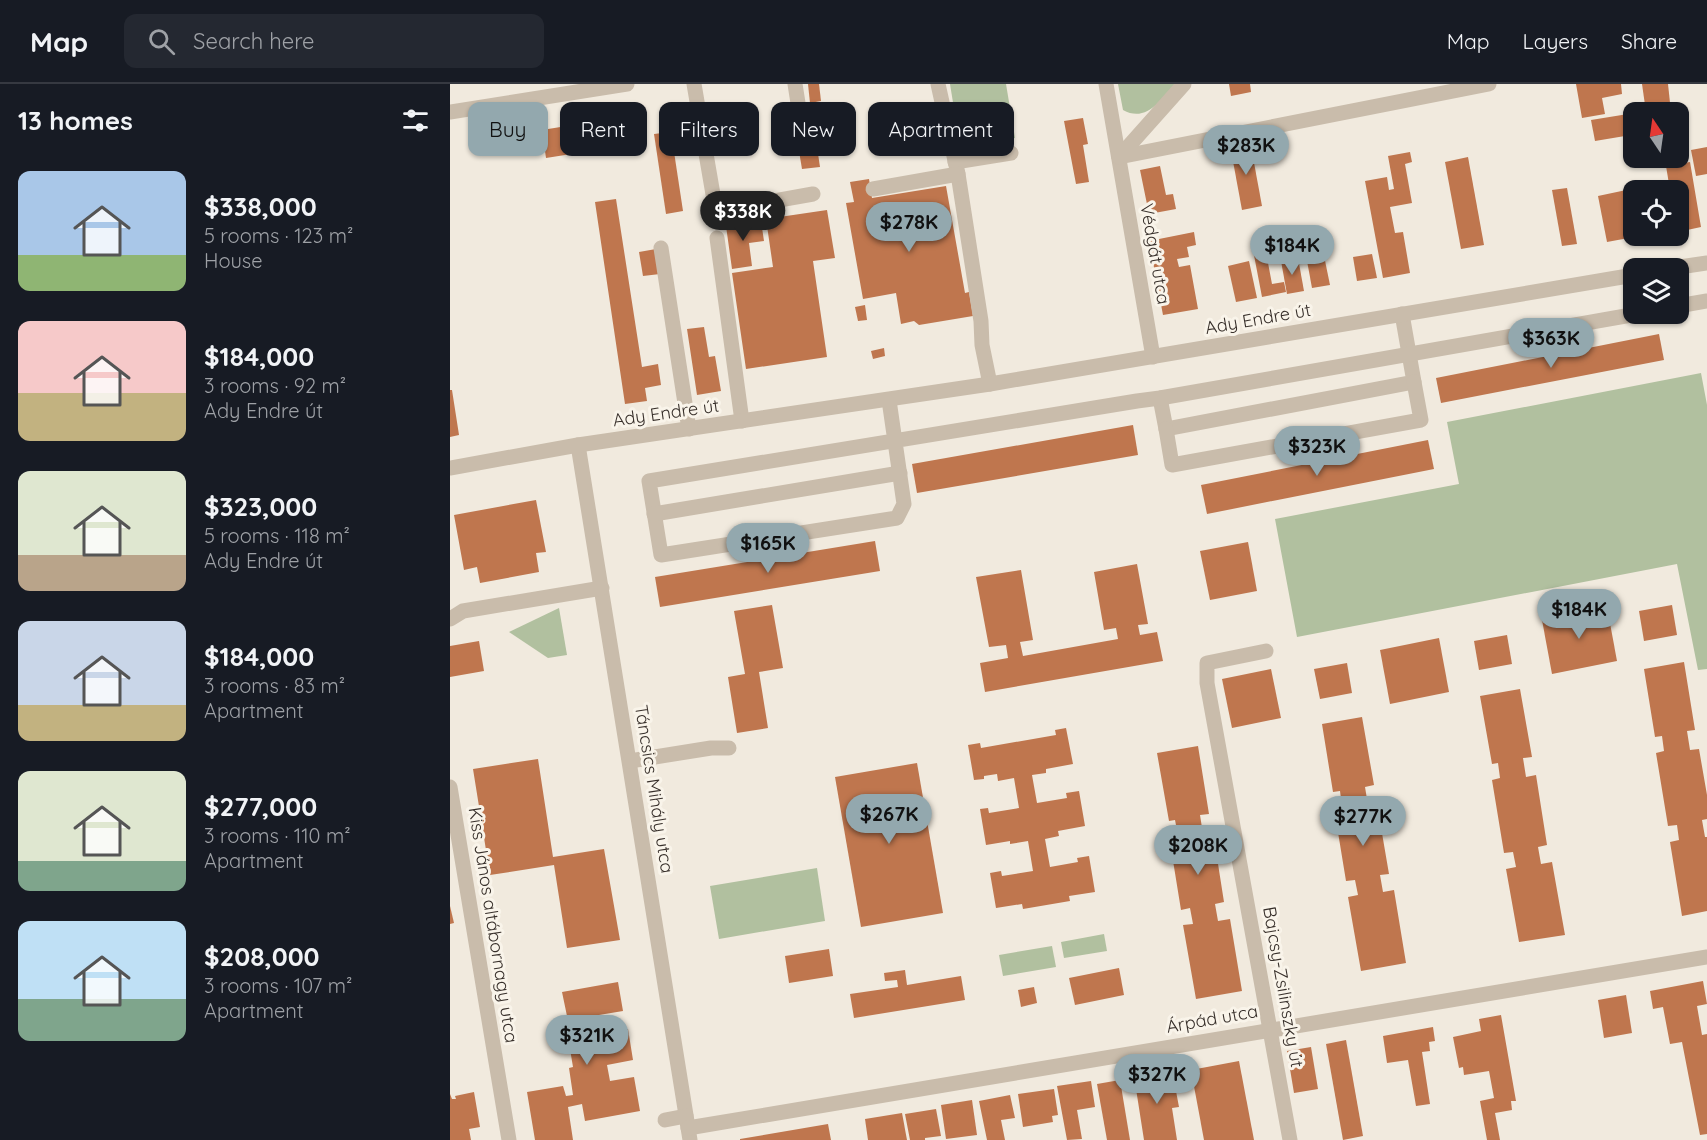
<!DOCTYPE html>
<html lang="en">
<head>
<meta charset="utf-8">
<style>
  body { margin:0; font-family:Quicksand,sans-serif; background:#242831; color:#f1f3f6; height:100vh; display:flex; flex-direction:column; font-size:22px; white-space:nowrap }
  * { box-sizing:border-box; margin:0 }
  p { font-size:20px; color:#9ea1a6 }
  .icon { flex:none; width:33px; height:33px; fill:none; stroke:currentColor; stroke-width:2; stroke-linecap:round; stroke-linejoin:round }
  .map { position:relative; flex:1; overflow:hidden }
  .details { display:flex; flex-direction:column; background:#171b24; width:450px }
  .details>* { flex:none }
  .banner { position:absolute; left:18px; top:18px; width:570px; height:54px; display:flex; gap:12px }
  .needle { width:39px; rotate:347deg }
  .buttons { position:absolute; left:1173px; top:18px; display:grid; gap:12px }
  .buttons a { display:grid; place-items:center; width:66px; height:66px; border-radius:12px; background:#171b24; box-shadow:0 2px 4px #0004; font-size:30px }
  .price { position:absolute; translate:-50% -51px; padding:0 14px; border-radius:21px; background:#93a8ae; color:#111; font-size:20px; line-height:39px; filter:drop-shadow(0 2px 3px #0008) }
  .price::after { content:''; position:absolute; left:50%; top:36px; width:18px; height:14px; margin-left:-9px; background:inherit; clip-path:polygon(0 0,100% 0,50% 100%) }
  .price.current { background:#222; color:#fff }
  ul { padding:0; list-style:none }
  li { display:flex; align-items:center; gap:18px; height:150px; padding:0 18px }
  li span { display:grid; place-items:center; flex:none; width:168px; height:120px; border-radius:12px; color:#555 }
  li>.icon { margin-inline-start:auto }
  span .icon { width:72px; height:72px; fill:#fffc; stroke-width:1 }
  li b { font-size:26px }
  h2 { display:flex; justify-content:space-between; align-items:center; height:72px; padding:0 18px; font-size:26px }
  .pill { padding:0 21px; border-radius:12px; background:#171b24; box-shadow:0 2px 4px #0004; font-size:21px; line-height:54px }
  .pill.current { background:#93a8ae; color:#111 }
  header { display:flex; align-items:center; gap:36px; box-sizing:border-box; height:84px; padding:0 30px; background:#171b24; border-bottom:2px solid #363941 }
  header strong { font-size:28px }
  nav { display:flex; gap:33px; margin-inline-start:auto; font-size:21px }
  .search { width:420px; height:54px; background:#242831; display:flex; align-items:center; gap:15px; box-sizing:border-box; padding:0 21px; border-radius:12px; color:#9ea1a6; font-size:22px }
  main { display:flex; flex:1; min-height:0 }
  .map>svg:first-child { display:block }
  .green { fill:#b1c09f }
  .building { fill:#bf764e }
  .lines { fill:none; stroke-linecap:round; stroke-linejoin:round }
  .minor { stroke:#c9bcab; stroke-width:15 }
  .labels { text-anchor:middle; stroke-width:6; stroke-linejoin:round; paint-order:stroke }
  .street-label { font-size:18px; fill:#372f2a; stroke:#f9f4ea }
</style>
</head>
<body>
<header>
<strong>Map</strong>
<div class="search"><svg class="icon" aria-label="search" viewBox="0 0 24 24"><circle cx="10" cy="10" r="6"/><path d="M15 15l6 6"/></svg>Search here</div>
<nav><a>Map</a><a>Layers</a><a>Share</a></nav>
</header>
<main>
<section class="details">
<h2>13 homes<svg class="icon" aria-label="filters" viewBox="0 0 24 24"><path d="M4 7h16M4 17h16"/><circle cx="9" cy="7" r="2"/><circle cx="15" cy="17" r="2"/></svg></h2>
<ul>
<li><span style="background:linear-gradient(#a9c7e8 70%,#8fb573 0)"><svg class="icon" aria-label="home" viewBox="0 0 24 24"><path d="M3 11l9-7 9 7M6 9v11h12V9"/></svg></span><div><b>$338,000</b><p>5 rooms · 123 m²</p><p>House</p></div></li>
<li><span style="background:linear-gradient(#f6c9c9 60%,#c2b280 0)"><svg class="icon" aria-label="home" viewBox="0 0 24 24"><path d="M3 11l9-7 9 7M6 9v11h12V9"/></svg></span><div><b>$184,000</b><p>3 rooms · 92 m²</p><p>Ady Endre út</p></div></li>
<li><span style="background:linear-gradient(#dfe7d0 70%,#b9a48a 0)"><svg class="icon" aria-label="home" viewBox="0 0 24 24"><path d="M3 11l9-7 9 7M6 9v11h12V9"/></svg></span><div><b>$323,000</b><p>5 rooms · 118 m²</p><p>Ady Endre út</p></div></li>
<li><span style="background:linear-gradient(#c9d6e8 70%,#c2b280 0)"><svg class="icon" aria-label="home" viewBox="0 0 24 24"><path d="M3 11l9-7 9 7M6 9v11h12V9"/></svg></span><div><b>$184,000</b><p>3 rooms · 83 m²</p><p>Apartment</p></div></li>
<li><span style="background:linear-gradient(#dfe7d0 75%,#7fa58c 0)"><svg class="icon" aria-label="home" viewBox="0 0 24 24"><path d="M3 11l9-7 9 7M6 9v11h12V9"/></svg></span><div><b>$277,000</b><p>3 rooms · 110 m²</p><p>Apartment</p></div></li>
<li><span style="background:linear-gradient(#bfe0f5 65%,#7fa58c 0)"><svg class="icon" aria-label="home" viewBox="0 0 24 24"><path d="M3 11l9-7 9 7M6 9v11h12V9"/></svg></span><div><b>$208,000</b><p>3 rooms · 107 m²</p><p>Apartment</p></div></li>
</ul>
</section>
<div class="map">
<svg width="1257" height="1056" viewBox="0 0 1257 1056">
  <rect width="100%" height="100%" fill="#f1eade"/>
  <g class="green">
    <path d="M500 0H556L565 54 531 60 514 55 507 43Z"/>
    <path d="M668 0H725C711 16 696 39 673 26Z"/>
    <path d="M1251 289 1257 321V585L1248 586 1227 480 847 553 825 435 1009 400 997 338Z"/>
    <path d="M109 524 117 571 98 574 59 548Z"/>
    <path d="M367 784 375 837 269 855 260 802Z"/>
    <path d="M654 850 657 867 614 874 611 858Z"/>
    <path d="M602 862 606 883 553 892 549 871Z"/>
  </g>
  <g class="building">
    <path d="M358 0H369L371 17 360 19Z"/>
    <path d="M779 0H800L801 8 781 12Z"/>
    <path d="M1126 0H1171L1172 10 1152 14 1155 30 1132 34Z"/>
    <path d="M1192 0H1218L1221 28H1196Z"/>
    <path d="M361 23 370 83 352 85 342 25Z"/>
    <path d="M1178 30 1181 51 1145 57 1141 36Z"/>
    <path d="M633 34 638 60 633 61 639 98 626 100 614 37Z"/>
    <path d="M129 40 134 68 96 74 92 46Z"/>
    <path d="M221 48 233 127 216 130 204 50Z"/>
    <path d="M800 57 812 122 792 126 780 61Z"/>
    <path d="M1257 63V90L1246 92 1241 66Z"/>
    <path d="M960 68 962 78 955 80 962 119 940 123 945 149 953 148 960 189 933 194 915 97 937 93 939 106 944 105 938 72Z"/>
    <path d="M1018 73 1034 161 1011 165 995 78Z"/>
    <path d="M1240 78 1251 143 1228 148V106H1220L1216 82Z"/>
    <path d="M710 82 716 111 723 110 726 125 699 130 690 86Z"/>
    <path d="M419 95 422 114 496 102 515 209 519 208 523 232 469 241 464 237 451 240 446 209 413 215 396 119 404 118 400 98Z"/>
    <path d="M1117 104 1127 160 1112 162 1102 106Z"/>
    <path d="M1181 105 1184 119V153L1157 158 1148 112Z"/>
    <path d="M166 115 192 283 208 280 211 301 195 304 197 317 175 320 145 118Z"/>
    <path d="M377 126 385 174 363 177 377 273 296 285 282 189 323 183 316 135Z"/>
    <path d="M311 137 314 157 299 159 302 182 282 185 276 142Z"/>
    <path d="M744 148 746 161 737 163 739 173 727 175 729 183 740 181 748 225 713 231 699 157Z"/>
    <path d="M872 162 880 201 862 204 855 166Z"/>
    <path d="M815 163 822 200 834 198 836 208 812 213 803 166Z"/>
    <path d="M206 165 210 190 193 192 189 168Z"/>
    <path d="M922 170 927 194 907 197 903 173Z"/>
    <path d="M848 174 854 207 837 210 831 177Z"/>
    <path d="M799 177 807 214 786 218 778 182Z"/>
    <path d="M415 221 417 236 408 237 405 223Z"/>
    <path d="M254 243 259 273 265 272 271 307 247 311 237 245Z"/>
    <path d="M1209 250 1214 276 991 319 986 294Z"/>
    <path d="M434 264 435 272 423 275 421 267Z"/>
    <path d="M0 306H2L9 351 0 353Z"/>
    <path d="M683 341 688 371 467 409 462 380Z"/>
    <path d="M978 356 984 385 757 430 751 401Z"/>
    <path d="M86 416 96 468 86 469 89 488 30 499 27 483 14 486 4 431Z"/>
    <path d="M425 457 430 487 210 523 205 493Z"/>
    <path d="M798 458 807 507 760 516 750 467Z"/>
    <path d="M687 480 698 540 688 541 690 551 707 548 713 577 535 608 530 579 558 574 556 561 539 563 526 493 571 486 583 556 570 558 573 572 668 555 666 544 654 546 644 488Z"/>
    <path d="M322 521 333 584 309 588 318 644 287 649 278 593 295 590 284 527Z"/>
    <path d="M1222 521 1227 551 1194 557 1189 527Z"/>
    <path d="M1157 523 1167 577 1102 590 1092 536Z"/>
    <path d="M1057 551 1062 580 1029 586 1024 557Z"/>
    <path d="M989 554 999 608 940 620 930 566Z"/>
    <path d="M29 557 34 587 0 593V562Z"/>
    <path d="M1234 578 1245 646 1237 647 1240 666 1249 665 1257 711V735L1252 736 1255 753H1257V827L1232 832 1220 758 1229 756 1227 741 1218 742 1206 669 1214 667 1212 652 1205 653 1194 585Z"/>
    <path d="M897 579 902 609 870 615 864 585Z"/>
    <path d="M821 585 831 634 782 644 772 595Z"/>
    <path d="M1070 605 1082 673 1073 674 1076 693 1086 691 1097 761 1088 763 1091 780 1102 778 1115 851 1069 858 1056 785 1066 783 1063 768 1054 769 1042 696 1050 694 1048 679 1042 680 1030 612Z"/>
    <path d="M912 633 924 701 915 703 918 721 927 720 939 790 930 791 933 808 944 806 956 879 911 887 898 813 908 811 905 796 896 797 884 724 892 722 890 707 883 708 872 640Z"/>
    <path d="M616 644 623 680 596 685V689L582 691 587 719 617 714 616 709 629 707 635 742 608 747 609 752 595 755 600 783 628 778 627 774 639 772 645 808 619 812 620 817 573 825 572 820 546 824 540 789 551 787 552 792 583 787 578 757 560 760V757L536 761 530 725 538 724 539 729 569 724 564 694 548 697 547 690 534 692V695L524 696 518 661 530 659 531 664 606 651 605 646Z"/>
    <path d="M748 662 759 730 750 731 753 750 763 748 774 818 765 820 768 837 780 835 792 907 746 915 733 841 743 840 740 824 731 826 719 752 728 751 725 736 719 737 707 669Z"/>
    <path d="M88 675 103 773 154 765 170 856 117 864 104 781 40 791 23 685Z"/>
    <path d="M467 679 493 829 411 843 385 693Z"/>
    <path d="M0 822 4 839 0 840Z"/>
    <path d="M379 865 383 892 339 899 335 872Z"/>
    <path d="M669 884 674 911 625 921 619 894Z"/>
    <path d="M455 886 457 901 511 892 515 916 404 934 400 910 448 903 447 896 435 897 434 889Z"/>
    <path d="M1253 897 1257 920 1247 922 1252 951 1257 950V1050L1250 1051 1232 958 1220 960 1213 923 1203 925 1200 907Z"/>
    <path d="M168 898 173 927 149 931 152 949 178 945 183 976 157 981 160 997 184 993 190 1027 135 1037 132 1020 118 1023 123 1056H85L77 1008 113 1002 116 1012 123 1011 119 984 123 983 119 959 112 960 107 935 117 932 112 908Z"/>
    <path d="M584 903 587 919 571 923 568 906Z"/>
    <path d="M1176 911 1182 949 1154 954 1148 916Z"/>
    <path d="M1051 931 1066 1017H1061L1062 1026 1045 1029 1050 1056H1037L1030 1017 1044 1014 1039 987 1014 991 1013 983 1009 984 1003 953 1031 947 1029 935Z"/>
    <path d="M983 943 985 957 979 958 980 967 972 968 980 1020 966 1022 958 976 937 979 933 952Z"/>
    <path d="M896 956 913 1052 893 1056 876 960Z"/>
    <path d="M861 963 868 1005 844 1009 837 967Z"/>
    <path d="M789 977 804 1056H754L741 986Z"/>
    <path d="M722 986 729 1023 722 1024 727 1056H694L684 992Z"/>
    <path d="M670 996 680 1056H657L647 1000Z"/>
    <path d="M641 997 645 1023 627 1026 632 1055 617 1056 607 1002Z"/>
    <path d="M604 1005 608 1031 602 1032 603 1038 573 1043 568 1010Z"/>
    <path d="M24 1008 30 1043 19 1045 21 1056H0V1010L2 1015H6L5 1012Z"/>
    <path d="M560 1011 565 1034 551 1036 555 1056H537L529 1017Z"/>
    <path d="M522 1016 527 1051 496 1055 491 1021Z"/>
    <path d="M486 1025 491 1052 475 1054V1056H460L455 1030Z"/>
    <path d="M452 1029 457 1056H418L415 1035Z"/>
    <path d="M378 1040 381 1056H290V1055Z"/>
  </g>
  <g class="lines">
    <g class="minor">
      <path d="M244 0 265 122 274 126 363 110"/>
      <path d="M345 0 348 19"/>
      <path d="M488 0 508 90 531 237 532 261 540 300"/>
      <path d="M656 0 703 273"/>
      <path d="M0 28 177 0"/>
      <path d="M669 73 1039 0"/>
      <path d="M669 73 734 0"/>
      <path d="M505 78 561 69"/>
      <path d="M423 105 508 90"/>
      <path d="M267 154 292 337"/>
      <path d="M211 164 239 345"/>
      <path d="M1223 184 1257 179"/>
      <path d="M1228 222 1257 217"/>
      <path d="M710 314 716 345 964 298 952 230"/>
      <path d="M439 316 454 420 447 434 211 471 199 397 687 317 710 314 1187 230"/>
      <path d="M716 345 722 381 971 336 964 298"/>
      <path d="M128 361 240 1056"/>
      <path d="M0 384 128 361 540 300 1184 191"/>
      <path d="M204 430 450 389"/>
      <path d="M0 535 13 527 152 504"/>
      <path d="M816 567 757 579V599L840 1056"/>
      <path d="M180 677 261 664H279"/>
      <path d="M0 703 59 1056"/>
      <path d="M215 1036 236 1032"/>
      <path d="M238 1044 1257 873"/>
    </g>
  </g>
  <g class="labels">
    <g class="street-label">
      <text transform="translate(705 170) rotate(80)" y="6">Védgát utca</text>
      <text transform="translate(808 235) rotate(-10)" y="6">Ady Endre út</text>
      <text transform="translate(216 329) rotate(-8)" y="6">Ady Endre út</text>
      <text transform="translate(204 705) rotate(81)" y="6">Táncsics Mihály utca</text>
      <text transform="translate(43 841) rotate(81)" y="6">Kiss János altábornagy utca</text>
      <text transform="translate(833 903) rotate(80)" y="6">Bajcsy-Zsilinszky út</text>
      <text transform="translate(762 935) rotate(-10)" y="6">Árpád utca</text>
    </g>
  </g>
</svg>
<div class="buttons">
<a><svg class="needle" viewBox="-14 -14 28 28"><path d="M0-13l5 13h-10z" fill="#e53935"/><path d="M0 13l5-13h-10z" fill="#9ea1a6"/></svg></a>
<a><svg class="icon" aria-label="locate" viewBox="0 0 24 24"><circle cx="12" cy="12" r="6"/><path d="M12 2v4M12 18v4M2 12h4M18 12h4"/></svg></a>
<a><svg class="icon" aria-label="layers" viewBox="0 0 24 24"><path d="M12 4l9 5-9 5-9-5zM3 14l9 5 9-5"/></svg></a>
</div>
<b class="price" style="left:796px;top:92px">$283K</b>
<b class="price current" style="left:293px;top:158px">$338K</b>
<b class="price" style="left:459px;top:169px">$278K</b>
<b class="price" style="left:842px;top:192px">$184K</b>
<b class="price" style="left:1101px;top:285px">$363K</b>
<b class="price" style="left:867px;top:393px">$323K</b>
<b class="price" style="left:318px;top:490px">$165K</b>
<b class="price" style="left:1129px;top:556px">$184K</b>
<b class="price" style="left:439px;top:761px">$267K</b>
<b class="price" style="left:913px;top:763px">$277K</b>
<b class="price" style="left:748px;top:792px">$208K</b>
<b class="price" style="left:137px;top:982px">$321K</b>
<b class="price" style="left:707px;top:1021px">$327K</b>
<div class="banner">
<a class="pill current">Buy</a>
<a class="pill">Rent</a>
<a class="pill">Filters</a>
<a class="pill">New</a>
<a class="pill">Apartment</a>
</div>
</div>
</main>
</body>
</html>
